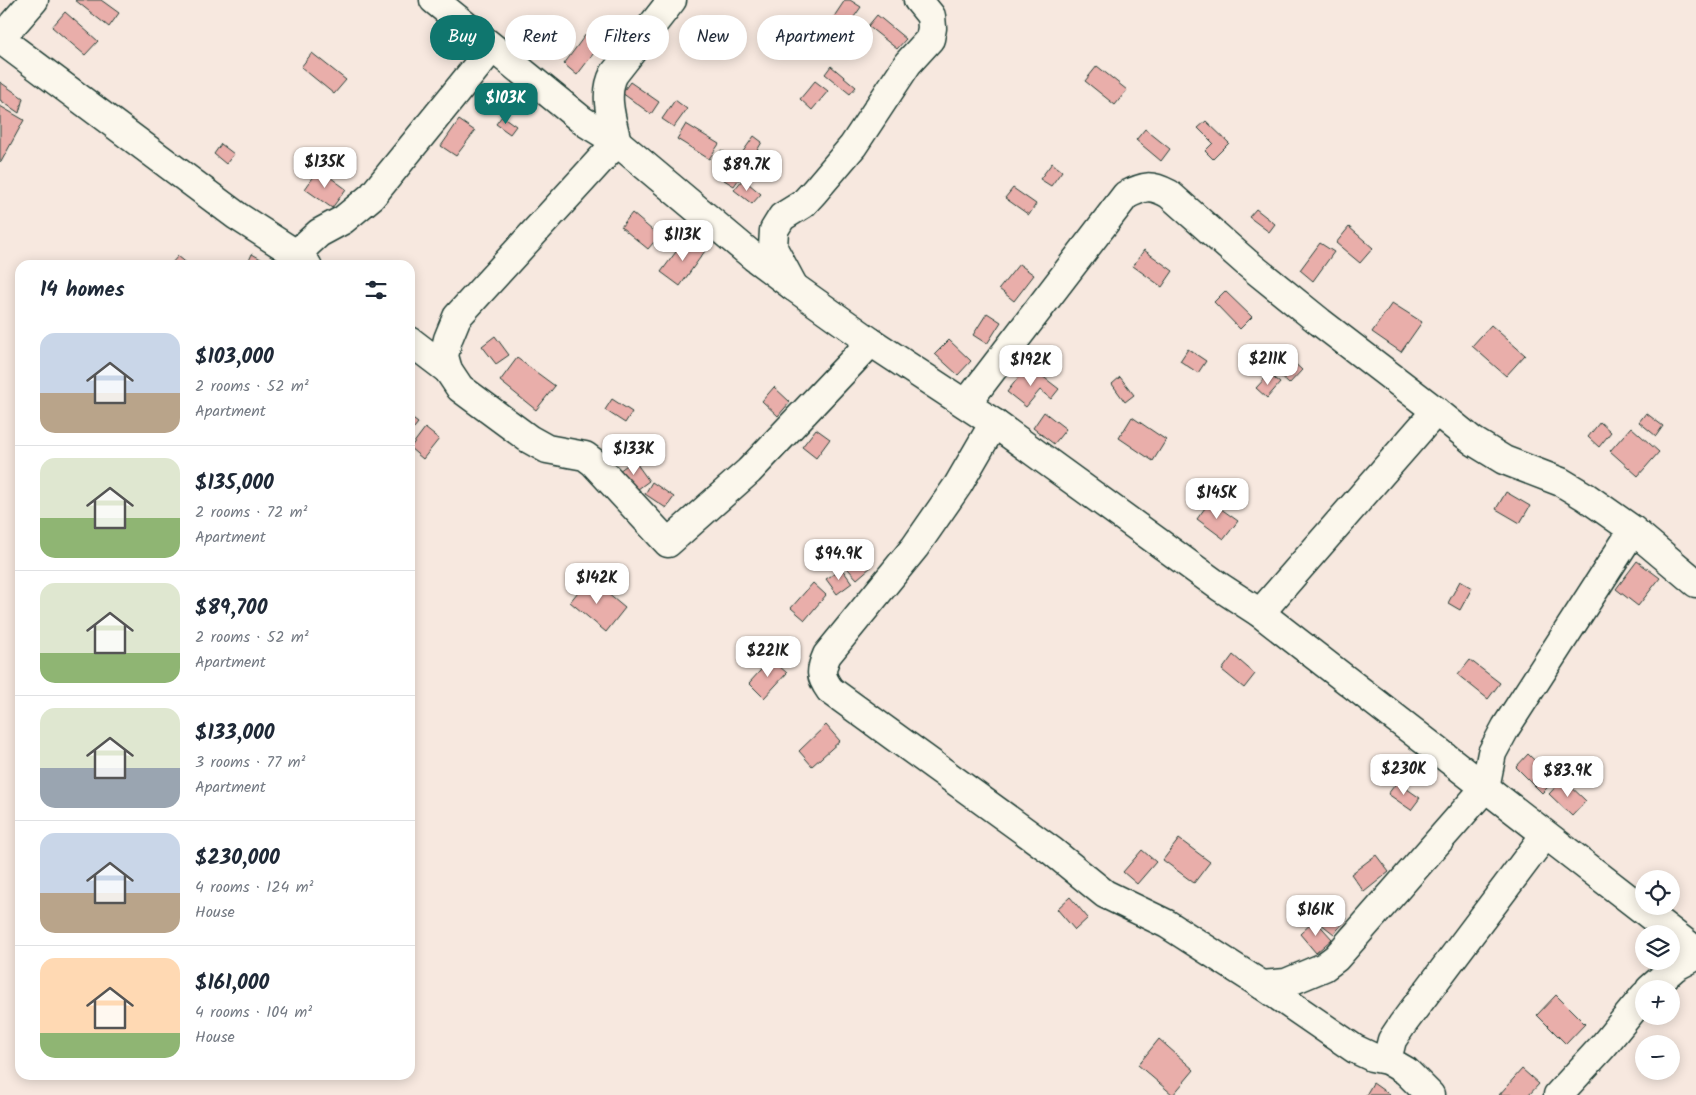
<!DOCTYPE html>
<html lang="en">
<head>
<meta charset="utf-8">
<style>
  body { margin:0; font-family:Kalam,sans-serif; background:#f6f6f7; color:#1f2937; height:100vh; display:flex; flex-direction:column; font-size:19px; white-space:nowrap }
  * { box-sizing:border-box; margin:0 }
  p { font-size:16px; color:#747a83 }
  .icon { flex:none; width:28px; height:28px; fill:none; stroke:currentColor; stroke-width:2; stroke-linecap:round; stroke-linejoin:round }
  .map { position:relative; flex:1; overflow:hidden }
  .sheet { position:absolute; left:15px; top:260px; width:400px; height:820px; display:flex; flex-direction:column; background:#fff; border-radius:15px; box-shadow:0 2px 12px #0003 }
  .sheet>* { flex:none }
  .banner { position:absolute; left:430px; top:15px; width:475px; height:45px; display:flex; gap:10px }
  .fabs { position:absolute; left:1635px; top:870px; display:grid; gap:10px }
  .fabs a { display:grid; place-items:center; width:45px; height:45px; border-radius:50%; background:#fff; box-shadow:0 2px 12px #0003; font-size:25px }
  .price { position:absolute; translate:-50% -42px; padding:0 11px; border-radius:10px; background:#fff; color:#222; font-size:16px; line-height:32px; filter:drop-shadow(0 1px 2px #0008) }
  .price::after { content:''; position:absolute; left:50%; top:30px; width:15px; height:11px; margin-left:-8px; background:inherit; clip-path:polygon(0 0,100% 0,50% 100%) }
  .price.selected { background:#0f766e; color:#fff }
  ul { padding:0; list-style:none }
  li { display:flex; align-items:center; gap:15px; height:125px; padding:0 25px }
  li+li { border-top:1px solid #e0e1e3 }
  li span { display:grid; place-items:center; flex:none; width:140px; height:100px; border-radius:15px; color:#555 }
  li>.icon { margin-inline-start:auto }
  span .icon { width:60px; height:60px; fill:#fffc; stroke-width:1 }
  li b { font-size:21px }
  h2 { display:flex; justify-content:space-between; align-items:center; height:60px; padding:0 25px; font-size:21px }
  .chip { padding:0 18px; border-radius:22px; background:#fff; box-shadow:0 2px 12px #0003; font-size:18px; line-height:45px }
  .chip.selected { background:#0f766e; color:#fff }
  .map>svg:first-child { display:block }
  .building { fill:#e9aeaa; stroke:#1f3d34 }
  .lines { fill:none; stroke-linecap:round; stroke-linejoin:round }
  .minor-casing { stroke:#1f3d34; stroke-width:31 }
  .tertiary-casing { stroke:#1f3d34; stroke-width:31 }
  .minor { stroke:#fbf7ec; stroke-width:28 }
  .tertiary { stroke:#fbf7ec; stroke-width:28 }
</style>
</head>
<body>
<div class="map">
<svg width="1696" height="1095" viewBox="0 0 1696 1095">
  <rect width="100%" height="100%" fill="#f7e8df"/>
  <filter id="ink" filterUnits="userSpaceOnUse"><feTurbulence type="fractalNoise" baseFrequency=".02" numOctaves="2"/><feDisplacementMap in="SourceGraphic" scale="10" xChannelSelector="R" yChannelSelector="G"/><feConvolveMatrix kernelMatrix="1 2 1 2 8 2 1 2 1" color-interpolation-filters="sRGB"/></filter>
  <g filter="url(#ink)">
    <g class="building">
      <path d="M75 0H101L119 13 109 27Z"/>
      <path d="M845 0H850L861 7 847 27 833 18Z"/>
      <path d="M65 12 98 41 85 55 52 27Z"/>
      <path d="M877 15 906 39 897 49 868 26Z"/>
      <path d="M586 34 600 45 577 75 564 64Z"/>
      <path d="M845 36 856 44 850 53 839 46Z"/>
      <path d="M312 53 346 80 334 94 301 67Z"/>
      <path d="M831 66 856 87 850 94 825 74Z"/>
      <path d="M1097 66 1127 90 1115 105 1085 81Z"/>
      <path d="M815 81 828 91 812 110 800 99Z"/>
      <path d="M0 82 23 98 19 113 0 100Z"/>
      <path d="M630 82 659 102 651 114 622 93Z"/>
      <path d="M675 100 687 109 674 127 662 119Z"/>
      <path d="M0 106 24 120 1 162 0 161Z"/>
      <path d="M502 116 516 126 510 134 496 124Z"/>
      <path d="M459 120 475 131 456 156 441 146Z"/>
      <path d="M1206 121 1229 143 1213 159 1205 151 1213 143 1198 128Z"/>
      <path d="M686 124 719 144 709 159 677 139Z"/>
      <path d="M1145 129 1170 149 1161 161 1136 140Z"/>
      <path d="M754 136 762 142 752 159 742 153Z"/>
      <path d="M221 144 234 154 226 164 214 154Z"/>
      <path d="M721 150 732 157 721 174 711 168Z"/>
      <path d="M735 162 745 170 734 186 724 180Z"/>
      <path d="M1052 163 1062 171 1051 186 1040 179Z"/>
      <path d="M319 169 346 189 332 208 305 189Z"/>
      <path d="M743 179 761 194 752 204 734 190Z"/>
      <path d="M1013 188 1036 204 1029 215 1005 198Z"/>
      <path d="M1256 209 1275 224 1269 232 1249 217Z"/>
      <path d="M632 213 659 236 648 249 621 227Z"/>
      <path d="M1349 227 1373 248 1360 263 1336 243Z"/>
      <path d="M687 237 705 251 680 286 661 272Z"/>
      <path d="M1320 243 1334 252 1313 281 1300 270Z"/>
      <path d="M1144 250 1173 271 1162 287 1133 266Z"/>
      <path d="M252 254 268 263 267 265H247Z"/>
      <path d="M178 256 189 265H170Z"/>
      <path d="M1019 264 1034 275 1014 301 999 289Z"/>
      <path d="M1225 291 1252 317 1240 329 1214 302Z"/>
      <path d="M1392 303 1422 322 1401 352 1372 332Z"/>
      <path d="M987 313 1001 322 987 344 973 335Z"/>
      <path d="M1491 325 1525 355 1506 376 1472 346Z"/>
      <path d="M495 336 509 355 496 364 482 346Z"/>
      <path d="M949 340 971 361 958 375 935 354Z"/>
      <path d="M1188 349 1206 361 1198 373 1180 361Z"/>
      <path d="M517 358 555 386 536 410 500 381Z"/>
      <path d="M1290 359 1302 370 1289 384 1277 373Z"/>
      <path d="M1028 365 1059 389 1051 399 1040 390 1026 407 1007 392Z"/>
      <path d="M1269 374 1280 383 1267 398 1256 388Z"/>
      <path d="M1120 377 1134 395 1125 402 1112 384Z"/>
      <path d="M774 387 790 402 778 416 762 401Z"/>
      <path d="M612 399 632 412 625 423 605 410Z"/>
      <path d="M1044 412 1066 429 1054 444 1033 428Z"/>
      <path d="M1646 413 1663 426 1656 436 1639 422Z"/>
      <path d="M410 417 418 423 410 433Z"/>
      <path d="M1132 417 1166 440 1153 461 1119 438Z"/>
      <path d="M1600 422 1611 432 1599 447 1588 437Z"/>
      <path d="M1631 427 1659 452 1638 476 1610 451Z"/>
      <path d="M425 428 439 439 423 459 410 448Z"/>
      <path d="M816 429 830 439 816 458 802 447Z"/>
      <path d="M634 460 649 481 634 492 619 471Z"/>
      <path d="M652 482 674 497 666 508 645 494Z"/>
      <path d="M1506 492 1530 506 1520 523 1496 509Z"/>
      <path d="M1210 501 1238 521 1224 539 1197 519Z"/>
      <path d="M851 546 871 567 857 579 838 558Z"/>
      <path d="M1637 561 1660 578 1638 606 1616 589Z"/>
      <path d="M842 569 852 583 837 594 826 579Z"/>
      <path d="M589 578 625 608 606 632 570 602Z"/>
      <path d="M1460 581 1472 588 1460 610 1448 603Z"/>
      <path d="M813 583 826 595 805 620 791 608Z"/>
      <path d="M1233 655 1255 674 1244 688 1222 670Z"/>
      <path d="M771 659 787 673 764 698 749 683Z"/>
      <path d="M1470 660 1500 683 1488 699 1458 675Z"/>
      <path d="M826 725 840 741 812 766 799 751Z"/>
      <path d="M1528 754 1555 780 1542 793 1516 767Z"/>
      <path d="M1563 779 1586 801 1572 816 1549 794Z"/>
      <path d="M1397 782 1420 798 1411 810 1388 794Z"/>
      <path d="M1179 839 1210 862 1194 883 1163 860Z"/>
      <path d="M1142 850 1156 862 1137 884 1123 872Z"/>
      <path d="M1376 855 1389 872 1364 892 1351 874Z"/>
      <path d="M1070 897 1088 918 1075 930 1057 909Z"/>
      <path d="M1328 905 1346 919 1334 934 1316 920Z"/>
      <path d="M1315 920 1332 939 1316 953 1300 934Z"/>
      <path d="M1556 995 1585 1024 1566 1044 1537 1015Z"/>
      <path d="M1159 1039 1194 1070 1173 1095 1138 1065Z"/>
      <path d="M1522 1069 1539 1084 1529 1095H1499Z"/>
      <path d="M1373 1083 1390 1095H1366Z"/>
    </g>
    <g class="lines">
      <defs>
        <g id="minor">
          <path d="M34 0 0 39 237 216 296 254 307 265"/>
          <path d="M672 0 614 74C603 94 612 121 617 142L457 317 448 339 444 356 448 370 460 388 529 439 547 449 585 456 593 462 668 543 749 471 871 342"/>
          <path d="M296 254 319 233 343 220 372 196 492 48"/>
          <path d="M794 287 773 248 774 230 782 217 803 204 814 192 853 146 908 63 930 39 932 28 931 16 918 0"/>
          <path d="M410 341 448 370"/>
          <path d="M966 404 1126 195C1145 186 1150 184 1169 194L1247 263 1320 322 1436 411 1473 441 1504 460 1561 482 1586 497 1633 530 1696 583"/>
          <path d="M994 423 958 485 915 547 827 655C820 671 820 676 830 690L1052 851 1105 894 1167 924 1262 985 1355 1049 1372 1057 1387 1060 1406 1071 1430 1095"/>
          <path d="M1260 613 1436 411"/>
          <path d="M1262 985 1286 983 1324 967 1336 958 1485 788 1492 753 1506 727 1633 530"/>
          <path d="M1650 989 1675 967 1696 956"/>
          <path d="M1387 1060 1392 1040 1402 1025 1545 835"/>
          <path d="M1558 1095 1604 1045 1644 996"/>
        </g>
        <path id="tertiary" d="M434 0 583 121 617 142 754 257 794 287 871 342 994 423 1220 587 1260 613 1696 951"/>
      </defs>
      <use href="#minor" class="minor-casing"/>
      <use href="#tertiary" class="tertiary-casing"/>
      <use href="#minor" class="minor"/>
      <use href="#tertiary" class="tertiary"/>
    </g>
  </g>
</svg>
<div class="fabs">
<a><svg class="icon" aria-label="locate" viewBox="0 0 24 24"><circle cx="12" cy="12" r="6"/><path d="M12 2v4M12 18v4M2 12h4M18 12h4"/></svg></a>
<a><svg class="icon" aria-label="layers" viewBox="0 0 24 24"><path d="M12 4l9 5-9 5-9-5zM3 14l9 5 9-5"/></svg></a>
<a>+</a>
<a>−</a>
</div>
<b class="price selected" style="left:506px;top:125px">$103K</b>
<b class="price" style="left:325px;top:189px">$135K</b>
<b class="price" style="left:747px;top:192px">$89.7K</b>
<b class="price" style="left:683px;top:262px">$113K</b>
<b class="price" style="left:1268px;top:386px">$211K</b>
<b class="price" style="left:1031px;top:387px">$192K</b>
<b class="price" style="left:634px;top:476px">$133K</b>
<b class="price" style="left:1217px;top:520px">$145K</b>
<b class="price" style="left:839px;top:581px">$94.9K</b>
<b class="price" style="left:597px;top:605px">$142K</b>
<b class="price" style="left:768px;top:678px">$221K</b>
<b class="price" style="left:1404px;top:796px">$230K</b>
<b class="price" style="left:1568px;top:798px">$83.9K</b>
<b class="price" style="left:1316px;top:937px">$161K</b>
<div class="banner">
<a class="chip selected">Buy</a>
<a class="chip">Rent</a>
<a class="chip">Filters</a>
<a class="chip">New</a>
<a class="chip">Apartment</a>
</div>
<section class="sheet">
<h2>14 homes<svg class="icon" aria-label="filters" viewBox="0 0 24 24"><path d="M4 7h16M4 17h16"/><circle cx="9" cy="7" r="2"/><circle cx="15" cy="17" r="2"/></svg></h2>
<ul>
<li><span style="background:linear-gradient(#c9d6e8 60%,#b9a48a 0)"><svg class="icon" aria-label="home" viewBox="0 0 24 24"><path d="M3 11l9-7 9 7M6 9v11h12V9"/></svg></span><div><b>$103,000</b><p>2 rooms · 52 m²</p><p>Apartment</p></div></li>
<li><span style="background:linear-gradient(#dfe7d0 60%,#8fb573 0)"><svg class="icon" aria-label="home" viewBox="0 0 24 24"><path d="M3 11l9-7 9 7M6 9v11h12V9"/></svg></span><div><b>$135,000</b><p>2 rooms · 72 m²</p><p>Apartment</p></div></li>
<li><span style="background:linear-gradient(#dfe7d0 70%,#8fb573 0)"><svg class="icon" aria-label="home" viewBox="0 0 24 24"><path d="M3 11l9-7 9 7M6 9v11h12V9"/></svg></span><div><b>$89,700</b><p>2 rooms · 52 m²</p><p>Apartment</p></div></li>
<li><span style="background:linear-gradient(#dfe7d0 60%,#9aa5b1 0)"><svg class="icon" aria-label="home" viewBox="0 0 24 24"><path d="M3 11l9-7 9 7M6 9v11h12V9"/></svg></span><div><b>$133,000</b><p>3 rooms · 77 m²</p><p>Apartment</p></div></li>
<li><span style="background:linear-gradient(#c9d6e8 60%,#b9a48a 0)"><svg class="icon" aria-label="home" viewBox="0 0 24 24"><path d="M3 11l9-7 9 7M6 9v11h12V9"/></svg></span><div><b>$230,000</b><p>4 rooms · 124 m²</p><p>House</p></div></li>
<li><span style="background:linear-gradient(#ffd9b3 75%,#8fb573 0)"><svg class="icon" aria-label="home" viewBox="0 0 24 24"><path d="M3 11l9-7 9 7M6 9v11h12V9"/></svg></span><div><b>$161,000</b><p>4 rooms · 104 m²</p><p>House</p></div></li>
</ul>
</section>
</div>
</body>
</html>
